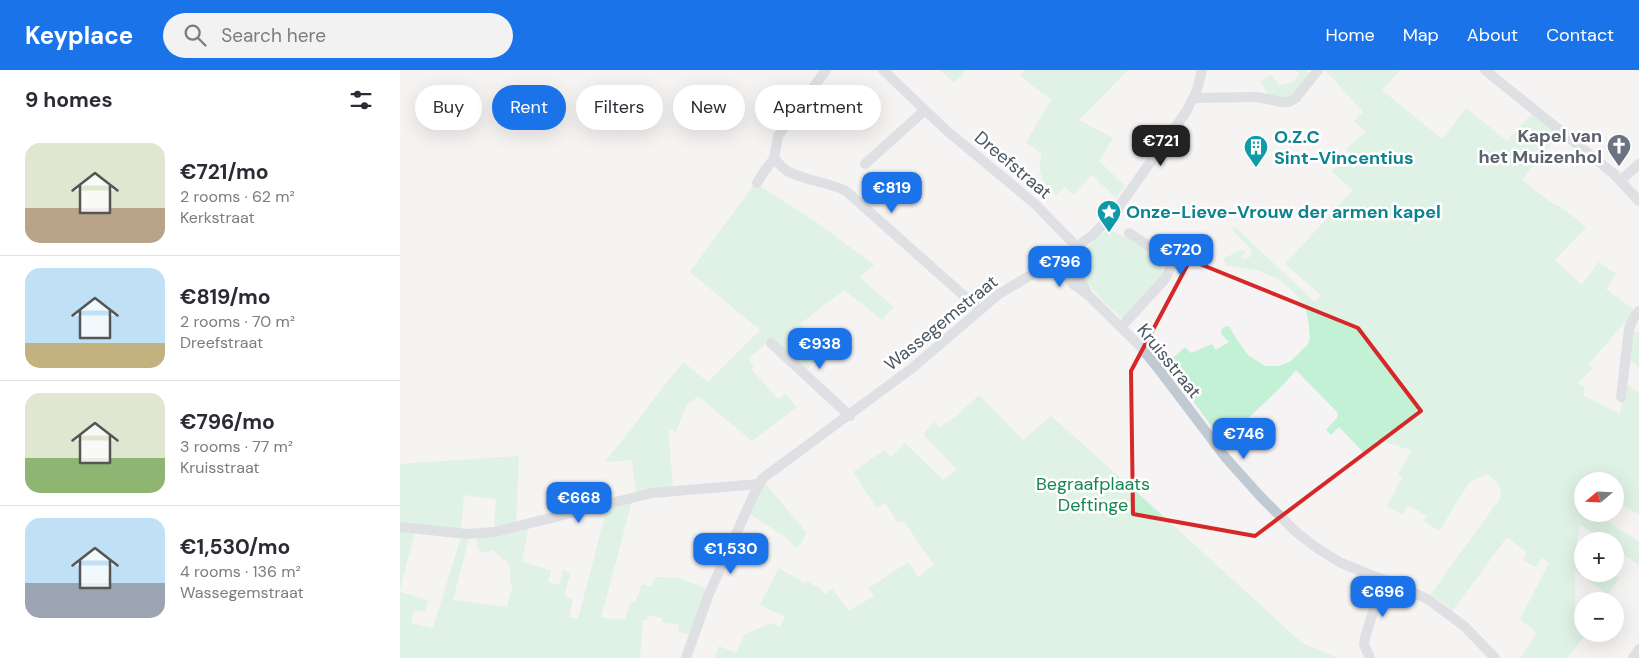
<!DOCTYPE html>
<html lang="en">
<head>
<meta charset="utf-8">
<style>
  body { margin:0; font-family:"DM Sans",sans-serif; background:#f2f2f3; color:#2b2b33; height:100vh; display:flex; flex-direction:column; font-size:19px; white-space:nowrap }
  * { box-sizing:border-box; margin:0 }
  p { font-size:16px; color:#7c7c81 }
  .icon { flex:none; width:28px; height:28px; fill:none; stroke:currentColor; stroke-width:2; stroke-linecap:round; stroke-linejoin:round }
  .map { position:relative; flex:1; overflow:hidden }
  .drawer { display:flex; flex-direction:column; background:#fff; width:400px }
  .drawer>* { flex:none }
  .banner { position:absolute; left:15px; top:15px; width:475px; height:45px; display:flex; gap:10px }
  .needle { width:32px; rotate:251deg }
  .controls { position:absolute; left:1174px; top:402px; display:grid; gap:10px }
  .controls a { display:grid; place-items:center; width:50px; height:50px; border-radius:50%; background:#fff; box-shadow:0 5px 20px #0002; font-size:25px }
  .price { position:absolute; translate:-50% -42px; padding:0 11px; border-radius:10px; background:#1a73e8; color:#fff; font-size:16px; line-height:32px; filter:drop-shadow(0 1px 2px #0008) }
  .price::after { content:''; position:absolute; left:50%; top:30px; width:15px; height:11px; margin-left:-8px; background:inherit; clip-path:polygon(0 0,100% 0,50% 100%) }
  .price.selected { background:#222; color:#fff }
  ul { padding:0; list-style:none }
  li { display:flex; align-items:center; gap:15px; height:125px; padding:0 25px }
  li+li { border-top:1px solid #e1e1e2 }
  li span { display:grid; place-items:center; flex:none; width:140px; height:100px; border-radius:15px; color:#555 }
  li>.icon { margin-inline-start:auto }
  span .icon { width:60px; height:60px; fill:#fffc; stroke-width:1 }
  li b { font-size:21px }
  h2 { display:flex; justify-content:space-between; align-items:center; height:60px; padding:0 25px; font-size:21px }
  .chip { padding:0 18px; border-radius:22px; background:#fff; box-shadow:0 5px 20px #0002; font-size:18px; line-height:45px }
  .chip.selected { background:#1a73e8; color:#fff }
  header { display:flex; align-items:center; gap:30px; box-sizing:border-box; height:70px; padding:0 25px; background:#1a73e8; color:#fff }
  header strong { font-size:24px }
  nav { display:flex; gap:28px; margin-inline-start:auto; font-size:18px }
  .search { width:350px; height:45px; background:#f2f2f3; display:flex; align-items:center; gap:12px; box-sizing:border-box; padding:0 18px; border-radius:28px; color:#7c7c81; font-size:19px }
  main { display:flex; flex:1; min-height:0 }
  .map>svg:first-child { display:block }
  .green { fill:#c3f1d5 }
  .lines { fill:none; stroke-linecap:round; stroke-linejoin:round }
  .minor { stroke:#c1cad2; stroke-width:10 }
  .marked { fill:none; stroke:#d62828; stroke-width:4; stroke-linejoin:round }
  .labels { text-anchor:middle; stroke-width:5; stroke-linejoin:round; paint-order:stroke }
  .worship-label { font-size:18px; font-weight:bold; fill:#5b616d; stroke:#fff; text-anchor:end }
  .culture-label { font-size:18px; font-weight:bold; fill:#0d838f; stroke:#fff; text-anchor:start }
  .street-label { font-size:18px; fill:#4a5661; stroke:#fff }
  .park-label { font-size:18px; fill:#17864f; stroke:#fff }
</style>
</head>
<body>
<header>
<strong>Keyplace</strong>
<div class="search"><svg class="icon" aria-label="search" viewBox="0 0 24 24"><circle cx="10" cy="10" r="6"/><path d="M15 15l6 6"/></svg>Search here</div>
<nav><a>Home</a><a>Map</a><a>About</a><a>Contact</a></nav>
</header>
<main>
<section class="drawer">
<h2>9 homes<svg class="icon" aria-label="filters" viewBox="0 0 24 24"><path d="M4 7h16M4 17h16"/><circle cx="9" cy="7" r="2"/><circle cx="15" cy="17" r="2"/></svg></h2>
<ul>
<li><span style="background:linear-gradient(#dfe7d0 65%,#b9a48a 0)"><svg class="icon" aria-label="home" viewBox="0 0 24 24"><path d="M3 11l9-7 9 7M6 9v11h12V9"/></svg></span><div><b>€721/mo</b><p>2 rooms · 62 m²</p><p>Kerkstraat</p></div></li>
<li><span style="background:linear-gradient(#bfe0f5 75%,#c2b280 0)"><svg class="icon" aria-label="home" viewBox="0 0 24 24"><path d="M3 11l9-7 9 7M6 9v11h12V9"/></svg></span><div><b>€819/mo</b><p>2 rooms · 70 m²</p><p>Dreefstraat</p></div></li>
<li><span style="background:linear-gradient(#dfe7d0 65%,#8fb573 0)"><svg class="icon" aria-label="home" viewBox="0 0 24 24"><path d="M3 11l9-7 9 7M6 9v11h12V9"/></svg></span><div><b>€796/mo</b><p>3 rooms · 77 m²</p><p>Kruisstraat</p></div></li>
<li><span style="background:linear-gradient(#bfe0f5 65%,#9aa5b1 0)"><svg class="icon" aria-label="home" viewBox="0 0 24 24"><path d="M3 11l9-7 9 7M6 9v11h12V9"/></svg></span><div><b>€1,530/mo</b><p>4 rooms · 136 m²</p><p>Wassegemstraat</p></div></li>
</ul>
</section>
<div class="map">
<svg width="1239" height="588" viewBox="0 0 1239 588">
  <rect width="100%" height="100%" fill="#f5f3f3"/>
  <g class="green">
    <path d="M540 0H567L554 13Z"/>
    <path d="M624 0H728L679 50 713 68 699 91 725 116 716 128 692 105 673 125 665 117 656 125C643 114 636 101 642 84L626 72 651 30 620 6Z"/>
    <path d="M896 0H906L911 4 893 25 888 28 869 25 860 12 871 5 880 15 891 13 898 6V3Z"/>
    <path d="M925 0H1000L982 20 1042 69 1066 38 1107 71 1132 43 1159 64 1122 110 1153 134 1161 137 1186 157 1155 190 1182 215 1199 192 1216 204 1206 219 1236 241 1228 252 1222 255 1189 294 1192 299 1178 313 1185 317 1183 325 1220 344 1225 313 1239 323V445L1215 430V411H1182V444H1197L1239 472V495L1215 478V471H1204L1180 455 1176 478 1182 483V504H1213L1219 508 1208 525 1175 501V553L1182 560V564H1186L1167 588H1120L1137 563 1120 549 1149 493 1142 488 1135 497 1123 490 1126 482 1107 467 1053 540 1031 524 1101 427 1100 415 1087 404 1071 411 1067 416 1039 461 1024 451 1027 446 1008 435 1002 444 987 436 1002 408 998 405 1011 380 978 370 965 384 939 357 931 365 926 360 937 348 938 343 896 300 882 316 823 372 766 294 785 277 791 283 812 274 816 280 829 272 821 264 822 258 829 256 837 270 849 286 865 296H880L891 291 908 274 910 267 908 249 905 236 891 219 881 211 860 201 825 195 824 188 842 180 846 182 840 188 845 189 849 188 852 180 832 160 835 157 915 232 921 225 885 194 953 120 931 101 944 88 954 98 959 92 946 79 966 62 954 51 963 42Z"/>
    <path d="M355 113 416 152 474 195 459 207 494 237 482 250 444 220 400 254 418 271 415 275 423 283 407 300 370 270 348 289 354 296 351 299 378 329 386 324 397 337 352 371 298 326 286 336 276 362 268 358 273 417 236 423 232 390 205 392 283 292 308 312 360 260 290 202Z"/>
    <path d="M708 160C719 161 754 184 760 194 762 198 762 201 762 205L725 248H722C705 233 687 218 681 195 681 194 680 189 680 188 681 182 689 176 693 172 698 167 702 163 708 160Z"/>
    <path d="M1231 260 1236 263 1239 260V297L1228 289Z"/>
    <path d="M579 325 623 370 651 346 740 425 902 573 938 588H314L319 576 336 583 345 564 372 553 380 557 385 547 360 535 379 498 404 513 406 511 421 519 424 525 432 519 449 541 474 526 469 518 508 492 518 507 534 495 503 450 498 453 485 433 477 438 453 402 484 380 491 387 505 373 543 410 557 400 523 364 534 352 539 357 555 347Z"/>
    <path d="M119 386 116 454 94 459 96 429 64 425 61 459 0 455V394Z"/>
    <path d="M365 413 407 463 397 479 384 466 350 444Z"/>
    <path d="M232 431 201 548 225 549 231 531 235 532 242 514 251 517 255 507 279 508 307 519 290 564 279 562V555L262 552V548L247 545V550H243L240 588H0V522L28 530 25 542 14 540 11 553 33 558 61 467H69L53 530 107 537 113 514 110 512 111 506 109 494 92 480 83 483C77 478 76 474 77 467L128 459 122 492 151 500 148 512 159 515 163 500 171 503 164 526 173 529 169 547 178 549 207 438Z"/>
    <path d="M0 461 15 462 0 519Z"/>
  </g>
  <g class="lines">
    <g class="minor">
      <path d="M483 0 546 60 635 134 677 177"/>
      <path d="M1085 0 1214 104 1239 131"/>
      <path d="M412 20 441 46"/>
      <path d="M794 28 857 27 882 32H889L896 28 918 0"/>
      <path d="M374 89C379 93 383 99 389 102 407 111 428 112 446 121L580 240"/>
      <path d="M465 94 525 40"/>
      <path d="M1221 110 1239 94"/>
      <path d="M357 113 365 100 374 89 378 66 426 0"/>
      <path d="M669 182 687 223"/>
      <path d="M655 190 673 214 688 225 740 276 757 297 826 388 860 426 896 462 917 478 941 493 1004 518 1029 530 1064 556 1095 588"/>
      <path d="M721 257 765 209 772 194 767 188 729 163"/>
      <path d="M371 273 450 346"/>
      <path d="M1221 327 1229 259 1233 249 1239 241"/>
      <path d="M0 457 67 464 94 462 252 423 359 414"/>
      <path d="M286 588 308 526 355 422 363 408 511 299 599 224 669 182 693 165 718 138 786 42 797 20 802 0"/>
      <path d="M970 588 964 575 965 567 983 511"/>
      <path d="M1233 588 1239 579"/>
    </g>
  </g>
  <path d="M0 0H1239V588H0ZM790 190 958 258 1021 341 855 466 733 444 731 301Z" fill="#f5f3f3" fill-opacity=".55" fill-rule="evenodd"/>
  <path class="marked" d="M790 190 958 258 1021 341 855 466 733 444 731 301Z"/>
  <defs>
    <symbol id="church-pin" viewBox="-11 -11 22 30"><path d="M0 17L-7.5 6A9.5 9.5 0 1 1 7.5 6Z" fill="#6b7280" stroke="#fff"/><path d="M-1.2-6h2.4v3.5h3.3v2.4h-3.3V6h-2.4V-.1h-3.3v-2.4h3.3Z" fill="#fff"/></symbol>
    <symbol id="building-pin" viewBox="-11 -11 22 30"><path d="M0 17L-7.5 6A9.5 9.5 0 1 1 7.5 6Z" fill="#0f9aa8" stroke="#fff"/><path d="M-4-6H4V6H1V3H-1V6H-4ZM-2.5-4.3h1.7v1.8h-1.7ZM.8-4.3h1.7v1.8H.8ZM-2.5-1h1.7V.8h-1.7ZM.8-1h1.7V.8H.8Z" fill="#fff"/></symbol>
    <symbol id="sight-pin" viewBox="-11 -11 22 30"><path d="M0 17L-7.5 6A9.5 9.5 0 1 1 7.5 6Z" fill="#0f9aa8" stroke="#fff"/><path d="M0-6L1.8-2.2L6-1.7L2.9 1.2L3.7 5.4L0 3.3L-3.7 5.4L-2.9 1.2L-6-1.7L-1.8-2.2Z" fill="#fff"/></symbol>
  </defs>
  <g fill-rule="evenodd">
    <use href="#church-pin" x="1205" y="62" width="28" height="38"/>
    <use href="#building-pin" x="842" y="63" width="28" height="38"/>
    <use href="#sight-pin" x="695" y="128" width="28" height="38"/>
  </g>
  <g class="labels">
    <g class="worship-label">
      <text x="1202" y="72">Kapel van<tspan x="1202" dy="21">het Muizenhol</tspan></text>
    </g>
    <g class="culture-label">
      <text x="874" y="73">O.Z.C<tspan x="874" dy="21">Sint-Vincentius</tspan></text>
      <text x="726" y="148">Onze-Lieve-Vrouw der armen kapel</text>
    </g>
    <g class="street-label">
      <text transform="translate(613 95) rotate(40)" y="6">Dreefstraat</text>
      <text transform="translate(541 253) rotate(-39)" y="6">Wassegemstraat</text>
      <text transform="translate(769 291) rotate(51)" y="6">Kruisstraat</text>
    </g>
    <g class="park-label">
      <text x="693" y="420">Begraafplaats<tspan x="693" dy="21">Deftinge</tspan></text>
    </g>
  </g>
</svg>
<div class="controls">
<a><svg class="needle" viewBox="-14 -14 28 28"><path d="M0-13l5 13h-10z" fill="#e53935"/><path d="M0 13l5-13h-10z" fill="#7c7c81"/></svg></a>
<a>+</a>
<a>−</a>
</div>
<b class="price selected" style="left:761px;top:97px">€721</b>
<b class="price" style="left:492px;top:144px">€819</b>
<b class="price" style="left:781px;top:206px">€720</b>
<b class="price" style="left:660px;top:218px">€796</b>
<b class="price" style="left:420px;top:300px">€938</b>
<b class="price" style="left:844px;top:390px">€746</b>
<b class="price" style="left:179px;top:454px">€668</b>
<b class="price" style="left:331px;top:505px">€1,530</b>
<b class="price" style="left:983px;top:548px">€696</b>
<div class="banner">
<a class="chip">Buy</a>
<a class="chip selected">Rent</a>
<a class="chip">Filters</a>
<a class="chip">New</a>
<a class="chip">Apartment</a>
</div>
</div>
</main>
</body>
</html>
